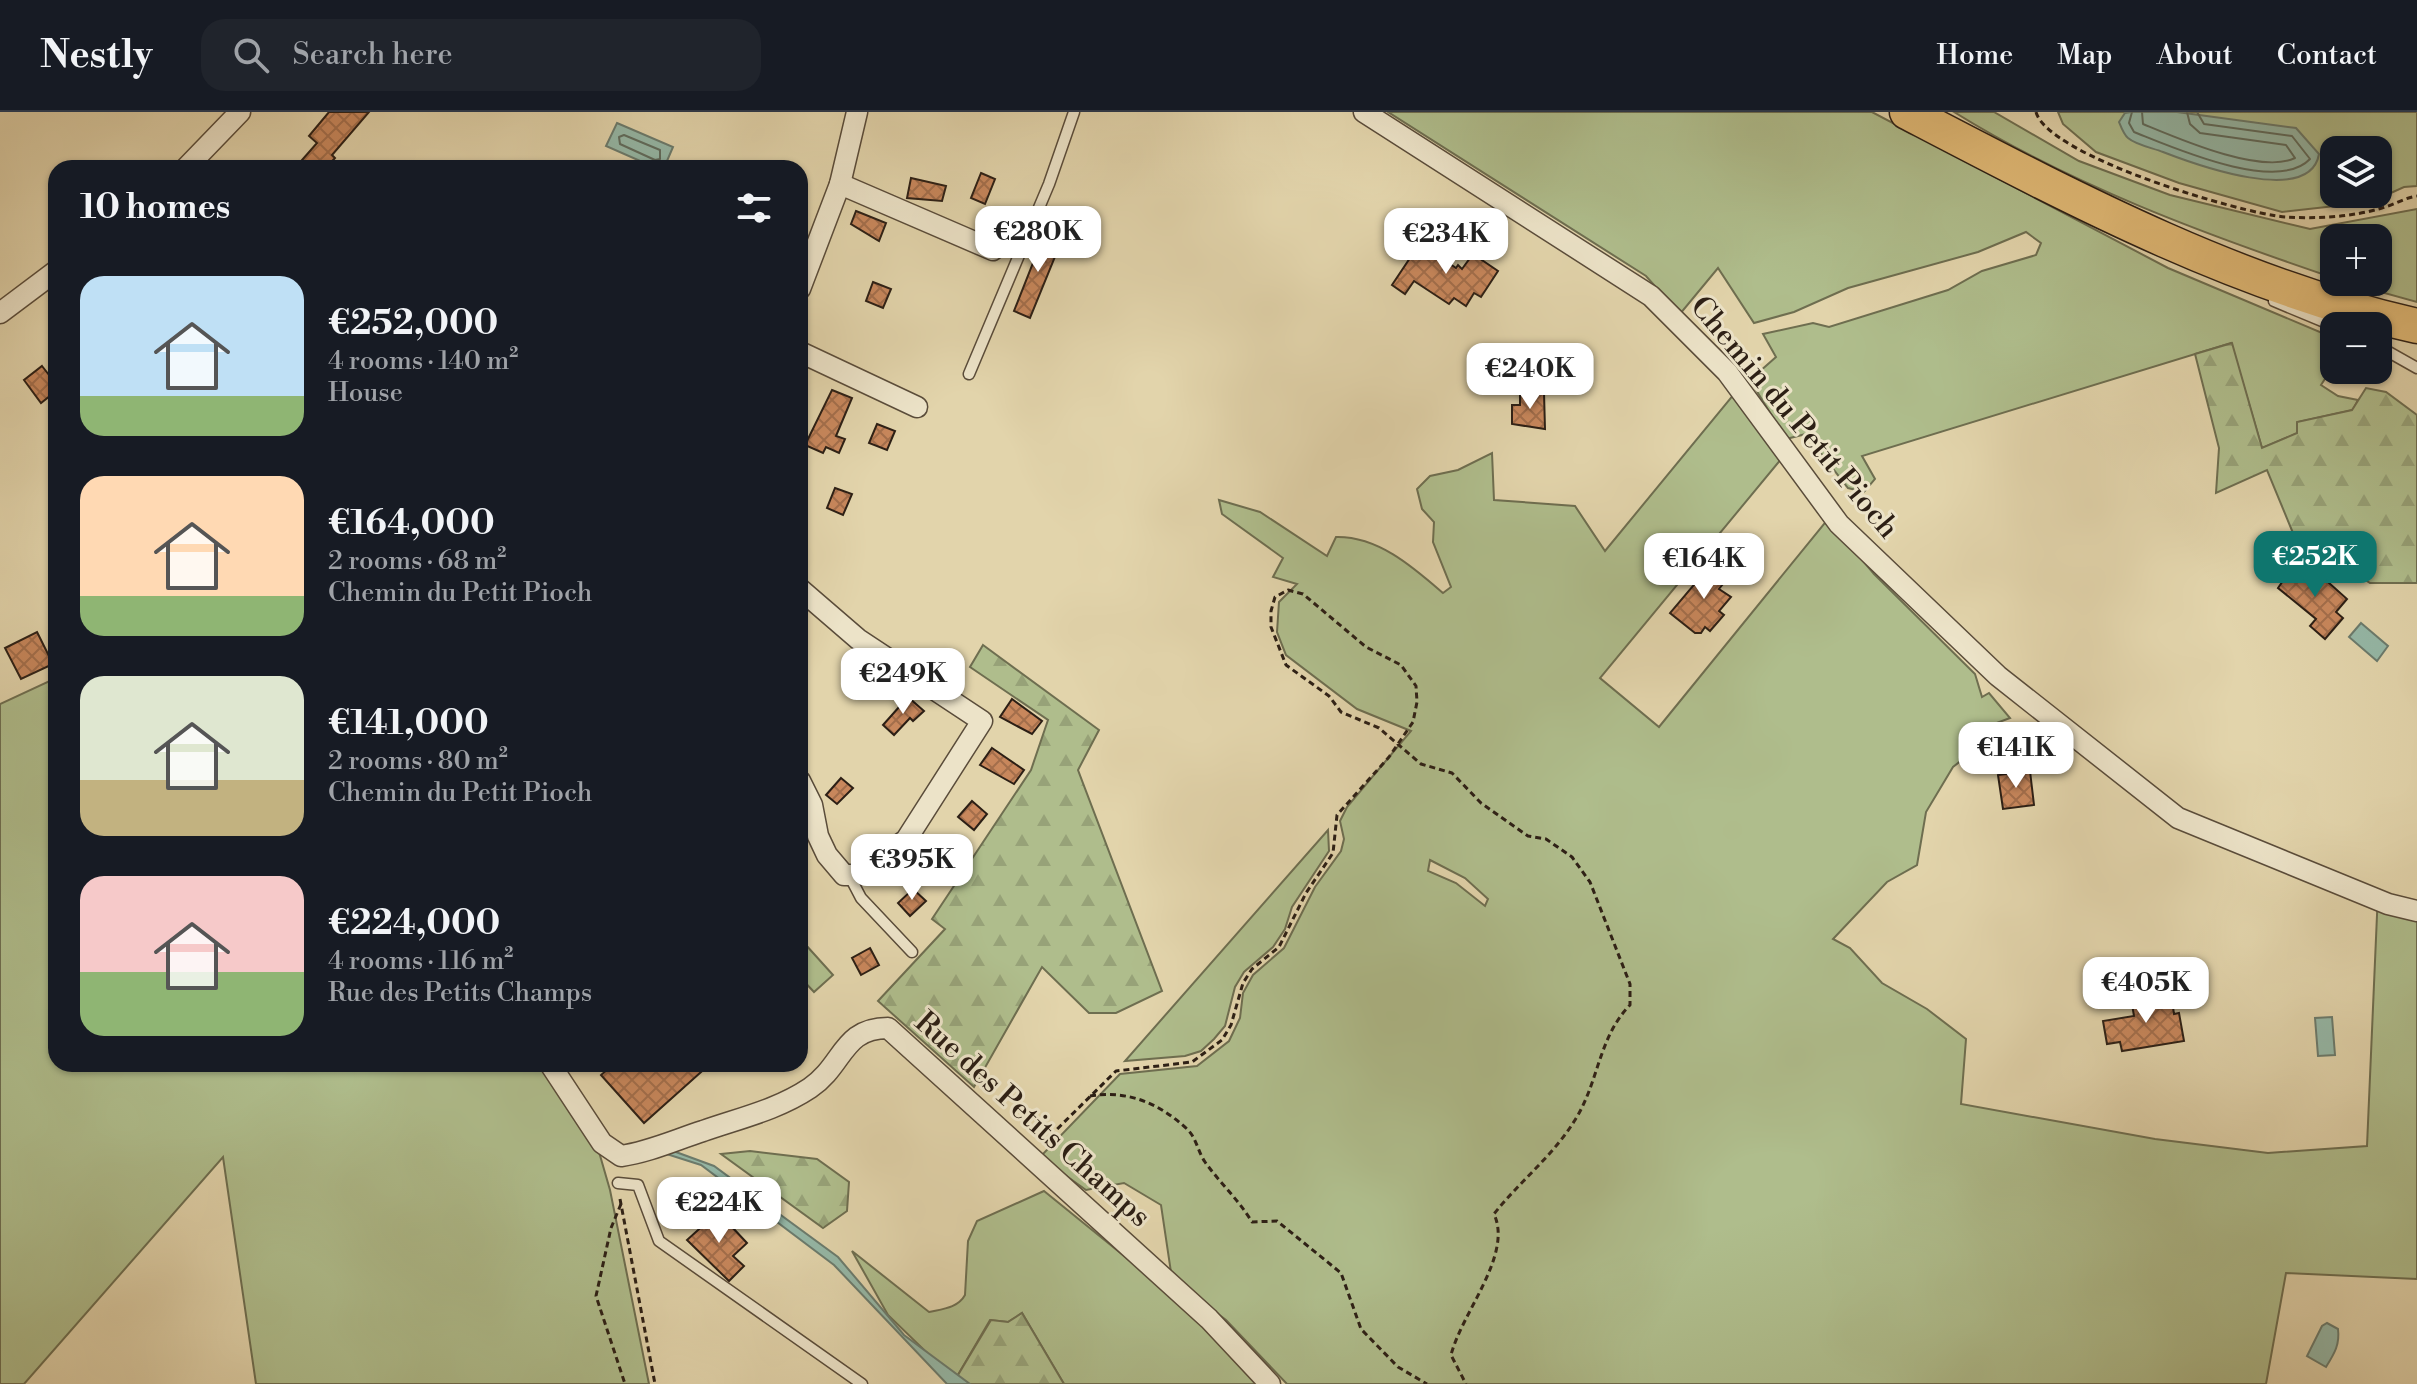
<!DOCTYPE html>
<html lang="en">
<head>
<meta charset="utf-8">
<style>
  body { margin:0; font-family:"Libre Bodoni",serif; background:#20242c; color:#f1f3f6; height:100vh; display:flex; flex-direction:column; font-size:30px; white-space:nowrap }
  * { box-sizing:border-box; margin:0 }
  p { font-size:26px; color:#9ea1a6 }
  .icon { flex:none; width:44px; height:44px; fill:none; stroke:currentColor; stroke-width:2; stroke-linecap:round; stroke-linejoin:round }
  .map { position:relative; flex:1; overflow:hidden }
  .sheet { position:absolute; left:48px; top:48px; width:760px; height:912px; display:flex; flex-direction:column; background:#171b24; border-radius:24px; box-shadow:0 2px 6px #0004 }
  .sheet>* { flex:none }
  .tools { position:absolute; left:2320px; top:24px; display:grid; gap:16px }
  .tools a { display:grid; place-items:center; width:72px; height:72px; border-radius:16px; background:#171b24; box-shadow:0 2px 6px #0004; font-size:40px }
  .price { position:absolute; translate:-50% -68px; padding:0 18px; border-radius:16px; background:#fff; color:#222; font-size:26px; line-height:52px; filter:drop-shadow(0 2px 4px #0008) }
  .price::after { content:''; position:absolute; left:50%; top:48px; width:24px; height:18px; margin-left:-12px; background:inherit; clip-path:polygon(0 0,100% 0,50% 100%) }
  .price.active { background:#0f766e; color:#fff }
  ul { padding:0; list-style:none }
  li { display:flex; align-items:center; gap:24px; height:200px; padding:0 32px }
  li span { display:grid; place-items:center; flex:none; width:224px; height:160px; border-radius:24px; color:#555 }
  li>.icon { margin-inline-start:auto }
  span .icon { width:96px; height:96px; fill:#fffc; stroke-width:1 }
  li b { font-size:34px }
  h2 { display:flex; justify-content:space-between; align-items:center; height:96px; padding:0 32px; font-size:34px }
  header { display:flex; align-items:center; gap:48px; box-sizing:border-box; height:112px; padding:0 40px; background:#171b24; border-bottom:2px solid #363941 }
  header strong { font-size:38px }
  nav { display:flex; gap:44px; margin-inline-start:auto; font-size:28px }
  .search { width:560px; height:72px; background:#20242c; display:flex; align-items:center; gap:20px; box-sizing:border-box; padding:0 28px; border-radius:24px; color:#9ea1a6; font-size:30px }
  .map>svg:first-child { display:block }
  .green { fill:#afbd8c; stroke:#6e6e50; stroke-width:2; fill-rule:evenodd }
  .forest { fill:url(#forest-firs); stroke:#6e6e50; stroke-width:2 }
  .water { fill:#95b8a7; stroke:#6b7b6d; stroke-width:2 }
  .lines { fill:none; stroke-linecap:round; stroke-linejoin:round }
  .shore { stroke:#606c5e; stroke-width:2 }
  .building { fill:url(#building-cross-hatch); stroke:#2c1f15; stroke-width:2 }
  .service-casing { stroke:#5a4c3a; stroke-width:13 }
  .minor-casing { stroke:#5a4c3a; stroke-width:23 }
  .trunk-casing { stroke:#2c1f15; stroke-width:37 }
  .path { stroke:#2c1f15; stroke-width:3; stroke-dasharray:6 4; stroke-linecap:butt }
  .service { stroke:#ece3c8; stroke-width:10 }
  .minor { stroke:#ece3c8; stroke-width:20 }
  .trunk { stroke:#e1ba76; stroke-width:34 }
  .labels { text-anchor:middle; stroke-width:6; stroke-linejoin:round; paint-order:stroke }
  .street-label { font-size:30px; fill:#2c1f15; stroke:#ece3c8 }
</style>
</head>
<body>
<header>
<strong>Nestly</strong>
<div class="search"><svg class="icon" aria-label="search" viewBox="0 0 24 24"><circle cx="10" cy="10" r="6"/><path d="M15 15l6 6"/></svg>Search here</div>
<nav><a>Home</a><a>Map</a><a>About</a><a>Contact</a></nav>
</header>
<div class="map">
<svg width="2417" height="1272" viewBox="0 0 2417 1272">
  <defs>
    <pattern id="forest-firs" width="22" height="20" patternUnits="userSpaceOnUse" patternTransform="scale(2)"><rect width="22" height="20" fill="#afbd8c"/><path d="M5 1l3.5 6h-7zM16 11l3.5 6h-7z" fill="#97a278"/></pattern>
    <pattern id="building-cross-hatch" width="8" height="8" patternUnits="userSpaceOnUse" patternTransform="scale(2)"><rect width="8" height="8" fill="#c8875c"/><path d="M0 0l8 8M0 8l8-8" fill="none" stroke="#a36e4b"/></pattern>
  </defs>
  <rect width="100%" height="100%" fill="#e2d4ab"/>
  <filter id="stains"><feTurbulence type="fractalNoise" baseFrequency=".0025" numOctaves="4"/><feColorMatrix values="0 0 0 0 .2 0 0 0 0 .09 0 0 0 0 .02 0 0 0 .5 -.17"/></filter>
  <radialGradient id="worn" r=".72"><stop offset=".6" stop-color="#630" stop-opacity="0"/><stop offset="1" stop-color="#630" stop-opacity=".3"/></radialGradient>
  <g class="green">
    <path d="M1388 0H1872L2168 156 2334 226V253L2321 273 2338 284 2358 288 2353 298 2298 310V321L2262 336 2231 231 1862 344 1875 367 1864 380 1848 376 1806 322 1786 327 1750 268 1776 245 1763 222 1813 211 1829 215 1948 178 1982 159 2036 143 2041 131 2026 120 1978 140 1848 176 1794 200 1754 211 1718 156 1680 202 1646 164Z"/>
    <path d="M1954 0H1994L2079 49 2170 83 2310 117 2417 97V190L2345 170H2378V126H2334V166C2204 122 2071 73 1954 0Z"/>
    <path d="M2058 0H2417V74L2404 75 2371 90 2282 100 2179 71 2096 40 2063 12ZM2334 38H2378V82H2334Z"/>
    <path d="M1734 282 1782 346 1600 566 1659 615 1828 407 1874 462 1975 562 1982 585 1989 581 2010 606 1991 613 1967 644 1953 655 1926 700 1917 753 1887 770 1833 827 1850 836 1882 871 1927 897 1966 927 1961 992 2155 1027 2268 1041 2367 1034 2378 780 2417 805V1167L2286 1161 2266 1272H1287L1226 1208 1172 1167 1161 1093 1124 1071 1086 1078 1040 1045 1120 962 1197 954 1229 929 1240 906 1243 881 1253 863 1284 836 1315 775 1341 739 1344 727 1340 709 1347 695 1411 619 1357 597 1286 543 1277 520 1279 490 1297 472 1273 465 1283 446 1222 402 1219 388 1260 400 1327 444 1336 425C1378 424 1413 455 1443 481L1451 475 1433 430 1434 410 1422 397 1417 377 1430 364 1458 358 1492 341 1494 388 1575 394 1605 439ZM1430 748 1465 766 1488 787 1485 794 1456 771 1428 759Z"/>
    <path d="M56 566V952H539L599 1040 610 1078 649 1272H256L223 1045 24 1272H0V592Z"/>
    <path d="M1328 718 1329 739 1292 795 1285 817 1273 835 1244 860 1235 875 1225 914 1214 927 1201 939 1185 944 1125 949Z"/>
    <path d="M805 832 833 863 814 880 800 865V837Z"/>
    <path d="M1044 1079 1197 1203 1265 1272H1064L1022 1201 1008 1210 990 1208 955 1268 888 1203 852 1139 929 1200C942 1197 958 1196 965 1183L968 1129 977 1109Z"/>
  </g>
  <g class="forest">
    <path d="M2232 231 2262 336 2297 321V310L2352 298 2366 276 2386 280 2417 303V471H2370L2293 421 2267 358 2216 381 2219 336 2195 242Z"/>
    <path d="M983 533 1099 618 1078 658 1162 879 1116 901H1089L1042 855 974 975 878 889 945 817 932 807 1031 658 1048 608 970 555Z"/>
    <path d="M750 1039 817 1047 849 1070 847 1099 823 1116 721 1042Z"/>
    <path d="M1022 1201 1064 1272H962L955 1268 991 1208 1008 1210Z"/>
  </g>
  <g class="water">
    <path d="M2131 0H2177L2296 16 2319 42C2310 95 2194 52 2163 40 2153 36 2136 33 2128 26 2124 23 2121 15 2119 10L2125 1Z"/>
    <path d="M617 11 673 35 664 56H656L606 34Z"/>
    <path d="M2361 511 2388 534 2377 549 2349 525Z"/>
    <path d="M2332 905 2335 943 2318 944 2315 906Z"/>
    <path d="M665 1036 714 1054 838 1145 904 1223 970 1272H947L834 1153 701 1053 657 1039Z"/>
    <path d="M2327 1211 2338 1217C2340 1233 2334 1242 2326 1255L2307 1244 2322 1214Z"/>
  </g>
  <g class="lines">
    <g class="shore">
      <path d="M2132 0 2129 11 2134 20C2172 35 2277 82 2310 47L2292 24 2204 12 2197 0"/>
      <path d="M2142 0 2143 12C2177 26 2261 63 2295 46L2286 33 2200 21 2190 12 2187 0"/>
      <path d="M624 23 660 38V47L655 48 620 32 619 25Z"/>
    </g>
  </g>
  <g class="building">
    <path d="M329 0H369L332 43 335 46 326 56H295L317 31 309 24Z"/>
    <path d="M981 61 995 67 985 92 971 86Z"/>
    <path d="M911 66 946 74 942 89 907 86Z"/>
    <path d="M856 99 886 111 879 129 851 112Z"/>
    <path d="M1046 118 1063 125 1030 206 1014 199Z"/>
    <path d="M1420 131 1456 156 1458 153 1462 157 1473 142 1498 159 1481 185 1474 181 1466 194 1454 186 1449 192 1414 169 1405 182 1392 173Z"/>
    <path d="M873 170 891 177 883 196 866 189Z"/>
    <path d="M42 254 56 272V279L41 291 24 268Z"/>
    <path d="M832 278 852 286 836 324 845 327 839 341 826 335 823 341 805 333Z"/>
    <path d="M1520 281H1544L1545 317 1512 312V293H1520Z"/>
    <path d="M877 312 895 319 887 338 869 331Z"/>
    <path d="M835 376 852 382 843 403 827 396Z"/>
    <path d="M1714 449 1731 462 1719 477 1731 485 1719 499 1724 503 1710 519 1705 515 1701 521H1695L1670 501Z"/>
    <path d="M2294 453 2314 468 2319 462 2347 487 2336 500 2343 506 2325 527 2310 514 2316 507 2278 476Z"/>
    <path d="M37 520 53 552 21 567 5 536Z"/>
    <path d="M945 552 963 564 956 576 937 563Z"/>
    <path d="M908 585 924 599 913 609 910 606 894 623 883 613Z"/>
    <path d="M1012 587 1042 609 1032 622 1000 605Z"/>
    <path d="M992 636 1024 658 1014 672 980 653Z"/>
    <path d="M2030 659 2034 693 2003 697 1998 663Z"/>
    <path d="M841 666 853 676 837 692 826 683Z"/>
    <path d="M972 689 987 702 974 718 958 705Z"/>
    <path d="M938 729 953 742 939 759 924 746Z"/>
    <path d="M913 777 926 789 910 804 898 791Z"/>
    <path d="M870 836 879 853 861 863 852 846Z"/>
    <path d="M2164 881 2165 889 2172 888 2174 902 2179 901 2184 929 2122 939 2120 930 2107 932 2103 909 2134 904 2131 886Z"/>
    <path d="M614 952H710L644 1011 601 963Z"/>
    <path d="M718 1100 747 1131 733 1144 744 1154 729 1169 687 1128Z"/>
  </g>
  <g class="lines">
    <defs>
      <g id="service">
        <path d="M2274 189 2334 214"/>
        <path d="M2378 234 2417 256"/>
        <path d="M969 262 1049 72 1074 0"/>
        <path d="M849 763 861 786 912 840"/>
        <path d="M618 1071 638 1073 659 1129 862 1272"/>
      </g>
      <g id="minor">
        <path d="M1364 0 1651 184 1727 260 1839 412 1998 564 2178 706 2388 792 2417 799"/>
        <path d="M186 56 240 0"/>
        <path d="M840 72 993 138"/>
        <path d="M800 177 840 72 857 0"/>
        <path d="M0 201 56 159"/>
        <path d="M800 240 917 295"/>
        <path d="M800 477 858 527 982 609 906 728 856 763H844L827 743 818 724 812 693 800 669"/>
        <path d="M550 952 602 1031 621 1044C649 1040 675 1028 703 1019 740 1006 777 998 810 976 844 953 842 916 888 916L1209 1207 1270 1272"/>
      </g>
      <path id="trunk" d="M1907 0C2070 85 2237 174 2417 214"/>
    </defs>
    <use href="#service" class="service-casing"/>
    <use href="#minor" class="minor-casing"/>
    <use href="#trunk" class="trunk-casing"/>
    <g class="path">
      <path d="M2036 0C2048 44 2239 101 2285 105 2316 107 2352 105 2382 96 2394 93 2404 86 2417 84"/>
      <path d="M1090 984C1128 978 1159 991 1187 1017 1196 1025 1198 1040 1205 1050 1220 1071 1238 1087 1252 1110L1277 1109 1341 1161 1361 1217 1398 1255 1427 1272"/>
      <path d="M1043 1031 1116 959 1192 950 1222 928 1231 913 1243 871 1252 857 1279 835 1306 781 1333 741 1337 703 1389 645 1413 610 1417 590 1416 574 1401 553 1366 535 1303 482 1288 478 1275 485 1271 499V515L1286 553 1329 584 1341 600 1379 616 1421 652 1452 661 1481 691 1528 724 1546 727 1572 745 1590 770 1630 872V893C1598 926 1599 970 1575 1008 1553 1044 1519 1070 1494 1102 1513 1143 1462 1200 1451 1243L1466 1272"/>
      <path d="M620 1087 655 1272"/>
      <path d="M621 1092 611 1116 596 1184 625 1272"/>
    </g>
    <use href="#service" class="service"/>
    <use href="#minor" class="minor"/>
    <use href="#trunk" class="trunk"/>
  </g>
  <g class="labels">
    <g class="street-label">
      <text transform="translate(1795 305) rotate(50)" y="10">Chemin du Petit Pioch</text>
      <text transform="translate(1033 1007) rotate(42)" y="10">Rue des Petits Champs</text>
    </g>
  </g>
  <rect width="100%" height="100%" filter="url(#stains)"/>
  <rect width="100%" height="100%" fill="url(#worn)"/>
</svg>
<div class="tools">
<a><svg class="icon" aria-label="layers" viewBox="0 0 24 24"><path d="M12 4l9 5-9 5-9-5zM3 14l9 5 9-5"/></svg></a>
<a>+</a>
<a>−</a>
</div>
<b class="price" style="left:1038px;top:162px">€280K</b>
<b class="price" style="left:1446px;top:164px">€234K</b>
<b class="price" style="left:1530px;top:299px">€240K</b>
<b class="price active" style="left:2315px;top:487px">€252K</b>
<b class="price" style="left:1704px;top:489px">€164K</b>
<b class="price" style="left:903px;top:604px">€249K</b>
<b class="price" style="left:2016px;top:678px">€141K</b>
<b class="price" style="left:912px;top:790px">€395K</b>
<b class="price" style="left:2146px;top:913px">€405K</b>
<b class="price" style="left:719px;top:1133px">€224K</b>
<section class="sheet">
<h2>10 homes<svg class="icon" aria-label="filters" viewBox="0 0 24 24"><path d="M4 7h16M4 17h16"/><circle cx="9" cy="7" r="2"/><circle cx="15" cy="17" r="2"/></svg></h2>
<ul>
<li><span style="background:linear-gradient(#bfe0f5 75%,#8fb573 0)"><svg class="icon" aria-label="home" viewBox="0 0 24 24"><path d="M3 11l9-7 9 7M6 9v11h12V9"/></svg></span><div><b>€252,000</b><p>4 rooms · 140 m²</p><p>House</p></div></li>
<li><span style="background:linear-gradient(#ffd9b3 75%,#8fb573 0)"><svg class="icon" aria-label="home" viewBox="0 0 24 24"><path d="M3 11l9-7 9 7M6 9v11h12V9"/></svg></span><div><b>€164,000</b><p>2 rooms · 68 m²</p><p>Chemin du Petit Pioch</p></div></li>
<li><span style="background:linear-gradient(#dfe7d0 65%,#c2b280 0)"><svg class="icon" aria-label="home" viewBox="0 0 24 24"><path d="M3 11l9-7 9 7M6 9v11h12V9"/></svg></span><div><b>€141,000</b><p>2 rooms · 80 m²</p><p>Chemin du Petit Pioch</p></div></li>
<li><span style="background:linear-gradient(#f6c9c9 60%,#8fb573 0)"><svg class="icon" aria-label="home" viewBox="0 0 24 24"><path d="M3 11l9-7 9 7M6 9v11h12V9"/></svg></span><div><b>€224,000</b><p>4 rooms · 116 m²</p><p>Rue des Petits Champs</p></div></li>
</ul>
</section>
</div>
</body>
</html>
